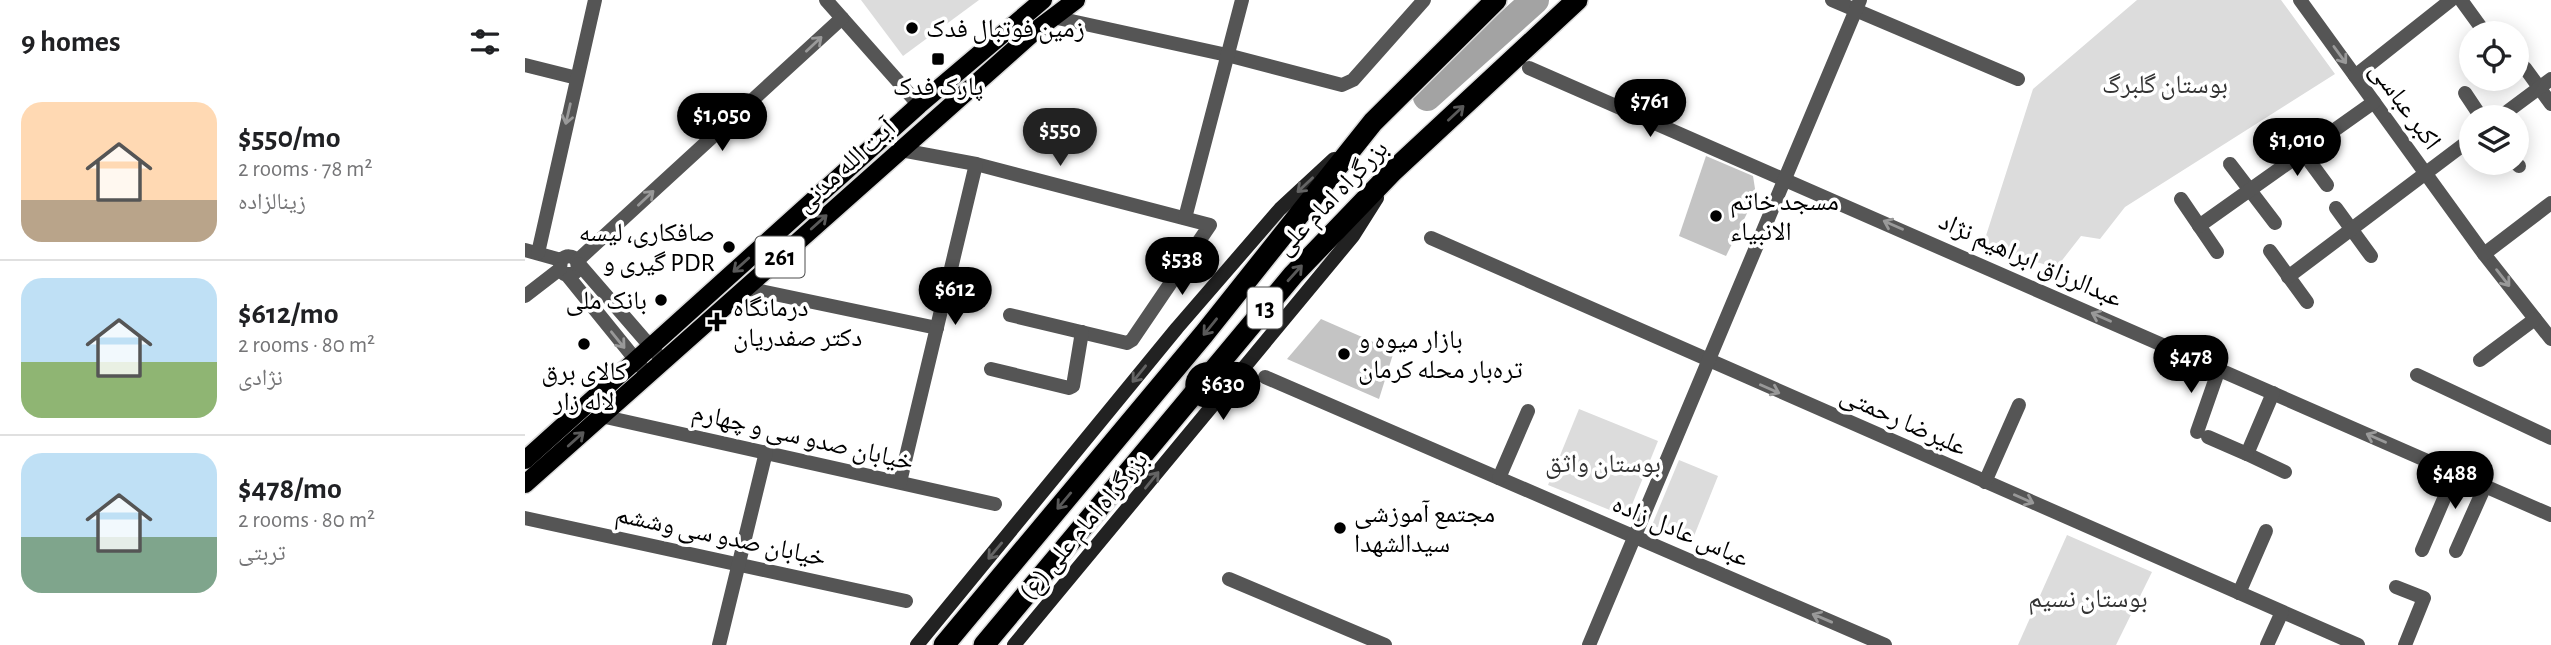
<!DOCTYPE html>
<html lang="en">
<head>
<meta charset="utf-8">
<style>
  body { margin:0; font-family:"Alegreya Sans","Noto Naskh Arabic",sans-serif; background:#f6f6f6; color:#202124; height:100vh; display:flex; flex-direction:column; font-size:26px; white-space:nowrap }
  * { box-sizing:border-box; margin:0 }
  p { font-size:23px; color:#757577 }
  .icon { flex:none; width:38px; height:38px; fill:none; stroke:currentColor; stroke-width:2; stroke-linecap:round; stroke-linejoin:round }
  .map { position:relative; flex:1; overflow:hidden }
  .details { display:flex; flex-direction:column; background:#fff; width:525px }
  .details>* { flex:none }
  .fabs { position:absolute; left:1934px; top:21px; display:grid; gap:14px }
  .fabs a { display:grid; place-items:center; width:70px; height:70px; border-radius:50%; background:#fff; box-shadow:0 4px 18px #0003; font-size:35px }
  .price { position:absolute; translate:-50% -60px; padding:0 16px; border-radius:24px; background:#000; color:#fff; font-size:23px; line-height:46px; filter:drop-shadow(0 2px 4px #0008) }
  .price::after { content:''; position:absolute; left:50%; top:42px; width:21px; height:16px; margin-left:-10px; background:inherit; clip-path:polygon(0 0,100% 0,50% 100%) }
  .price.on { background:#222; color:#fff }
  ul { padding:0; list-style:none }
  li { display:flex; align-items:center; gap:21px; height:175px; padding:0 21px }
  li+li { border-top:2px solid #e0e0e0 }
  li span { display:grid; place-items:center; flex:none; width:196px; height:140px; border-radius:21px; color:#555 }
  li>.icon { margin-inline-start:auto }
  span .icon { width:84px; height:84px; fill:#fffc; stroke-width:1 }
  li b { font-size:30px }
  h2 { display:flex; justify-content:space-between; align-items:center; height:84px; padding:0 21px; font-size:30px }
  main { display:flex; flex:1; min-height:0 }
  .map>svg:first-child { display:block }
  .green { fill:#dcdcdc }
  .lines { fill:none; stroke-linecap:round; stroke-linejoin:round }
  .river { stroke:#a3a3a3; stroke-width:28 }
  .building { fill:#c4c4c4 }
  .primary-casing { stroke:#dbdbdb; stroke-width:21 }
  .highway-casing { stroke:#dbdbdb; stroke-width:24 }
  .street { stroke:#555; stroke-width:14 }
  .secondary { stroke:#222; stroke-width:14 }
  .primary { stroke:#000; stroke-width:18 }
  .highway { stroke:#000; stroke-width:21 }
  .oneway { stroke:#999 }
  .oneway2 { stroke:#595959 }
  .oneway3 { stroke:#646464 }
  .poi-dot { fill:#000; stroke:#fff; stroke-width:2.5 }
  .labels { text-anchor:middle; stroke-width:7; stroke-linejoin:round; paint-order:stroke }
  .shield { fill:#fff; stroke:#4c4c4c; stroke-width:2 }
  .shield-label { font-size:24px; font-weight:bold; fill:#000 }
  .poi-label { font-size:26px; fill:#000; stroke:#fff; text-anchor:start }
  .park-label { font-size:26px; fill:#333; stroke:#fff }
  .street-label { font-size:26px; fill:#000; stroke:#fff }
</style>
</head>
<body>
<main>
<section class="details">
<h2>9 homes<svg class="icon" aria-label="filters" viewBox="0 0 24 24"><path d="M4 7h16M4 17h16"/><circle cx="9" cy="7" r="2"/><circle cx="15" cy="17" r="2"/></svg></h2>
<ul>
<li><span style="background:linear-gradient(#ffd9b3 70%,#b9a48a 0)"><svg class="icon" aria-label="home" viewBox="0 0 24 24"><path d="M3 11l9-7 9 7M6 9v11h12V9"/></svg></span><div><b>$550/mo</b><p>2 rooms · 78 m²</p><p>زینالزاده</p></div></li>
<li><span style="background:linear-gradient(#bfe0f5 60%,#8fb573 0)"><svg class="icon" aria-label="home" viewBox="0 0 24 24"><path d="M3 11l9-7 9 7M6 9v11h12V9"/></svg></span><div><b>$612/mo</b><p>2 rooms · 80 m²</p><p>نژادی</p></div></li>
<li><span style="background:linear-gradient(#bfe0f5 60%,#7fa58c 0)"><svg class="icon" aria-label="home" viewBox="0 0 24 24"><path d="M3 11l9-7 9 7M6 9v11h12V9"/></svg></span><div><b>$478/mo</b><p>2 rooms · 80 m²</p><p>تربتی</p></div></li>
</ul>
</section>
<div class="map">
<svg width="2026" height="645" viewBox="0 0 2026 645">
  <rect width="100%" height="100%" fill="#fff"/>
  <g class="green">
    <path d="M336 0H454L378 56Z"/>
    <path d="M1612 0H1756L1810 74 1600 207 1575 239 1556 236 1531 268 1458 245 1508 89Z"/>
    <path d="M1054 409 1133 441 1102 517 1023 485Z"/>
    <path d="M1154 460 1193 476 1167 541 1127 525Z"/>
    <path d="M1542 535 1627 572 1591 645H1493Z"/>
  </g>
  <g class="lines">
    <path class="river" d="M902 97 1010 0"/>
  </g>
  <g class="building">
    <path d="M1181 156 1228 176 1231 195 1201 256 1154 236Z"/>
    <path d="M796 319 869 351 854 399 762 359Z"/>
  </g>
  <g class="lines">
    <defs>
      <g id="primary">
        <path d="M0 460 394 105 518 0"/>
        <path d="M0 484 510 31 551 0"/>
      </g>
      <g id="highway">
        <path d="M419 645 679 334 848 122 971 0"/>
        <path d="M459 645 768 275 868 171 1052 0"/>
      </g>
    </defs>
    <use href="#primary" class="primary-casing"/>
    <use href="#highway" class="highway-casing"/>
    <g class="street">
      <path d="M301 0 394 105"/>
      <path d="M1307 0 1493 79"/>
      <path d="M1775 0 1959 254 2026 339"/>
      <path d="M1936 0 1960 33"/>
      <path d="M528 17 702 55 817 85 828 80 899 0"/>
      <path d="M0 65 52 78"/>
      <path d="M1004 68 2026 515"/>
      <path d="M2000 68 2026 104"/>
      <path d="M1830 76 1926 0"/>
      <path d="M1940 93 1956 117"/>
      <path d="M1975 117 2026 79"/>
      <path d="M1760 128 1802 185"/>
      <path d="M376 150 451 164 685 225 607 340 602 343 485 315"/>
      <path d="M1991 163 1994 166"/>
      <path d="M1705 164 1750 223"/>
      <path d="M1656 199 1692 252"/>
      <path d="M1811 208 1846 256"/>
      <path d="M660 218 717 0"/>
      <path d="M1674 226 1849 102"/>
      <path d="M906 238 1833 645"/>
      <path d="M0 250 36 260C41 255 48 255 52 261L53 270 48 274H39L35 269 36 260"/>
      <path d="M1745 251 1782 302"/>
      <path d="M13 253 70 0"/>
      <path d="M1959 254 2026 203"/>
      <path d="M52 261 317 18"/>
      <path d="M54 264 138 361"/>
      <path d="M42 275 123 375"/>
      <path d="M1763 277 1946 139"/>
      <path d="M221 288 412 328"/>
      <path d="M0 296 35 269"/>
      <path d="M1955 360 2010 319"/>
      <path d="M466 369 544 388 548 386 557 332"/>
      <path d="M1892 375 2026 438"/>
      <path d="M740 377 1360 645"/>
      <path d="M1748 393 1722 454 1760 472"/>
      <path d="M76 416 470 504"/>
      <path d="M1672 432 1694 369"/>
      <path d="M1683 437 1722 454"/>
      <path d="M974 478 1003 411"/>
      <path d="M375 482 451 164"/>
      <path d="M1460 482 1494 405"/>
      <path d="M0 518 381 601"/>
      <path d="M1897 550 1930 473"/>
      <path d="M1931 551 1960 486"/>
      <path d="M704 579 860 645"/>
      <path d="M1871 587 1899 598 1880 645"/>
      <path d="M1714 593 1741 531"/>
      <path d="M194 645 241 452"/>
      <path d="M1064 645 1335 0"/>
      <path d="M1742 645 1757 612"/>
    </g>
    <g class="secondary">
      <path d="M392 645 652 328 755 209 809 159"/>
      <path d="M489 645 828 236 852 198"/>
    </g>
    <use href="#primary" class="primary"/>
    <use href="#highway" class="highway"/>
  </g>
  <defs><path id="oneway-shaft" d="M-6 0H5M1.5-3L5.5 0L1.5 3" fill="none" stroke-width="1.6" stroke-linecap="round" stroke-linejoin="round" transform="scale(1.75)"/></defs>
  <g class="oneway">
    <use href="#oneway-shaft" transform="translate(289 44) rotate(-43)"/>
    <use href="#oneway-shaft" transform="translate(1815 55) rotate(54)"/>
    <use href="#oneway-shaft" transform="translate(43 114) rotate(103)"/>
    <use href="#oneway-shaft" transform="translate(121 198) rotate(-43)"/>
    <use href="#oneway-shaft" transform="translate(1368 225) rotate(-156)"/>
    <use href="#oneway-shaft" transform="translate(1978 278) rotate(52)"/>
    <use href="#oneway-shaft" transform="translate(1576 317) rotate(-156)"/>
    <use href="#oneway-shaft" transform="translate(93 340) rotate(51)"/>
    <use href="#oneway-shaft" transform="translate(1245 389) rotate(24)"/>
    <use href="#oneway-shaft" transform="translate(1851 438) rotate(-156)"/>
    <use href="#oneway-shaft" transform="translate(1499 499) rotate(24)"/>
    <use href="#oneway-shaft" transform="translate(1297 618) rotate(-157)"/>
  </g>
  <g class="oneway2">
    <use href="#oneway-shaft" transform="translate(931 113) rotate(-43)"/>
    <use href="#oneway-shaft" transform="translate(294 222) rotate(-42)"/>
    <use href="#oneway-shaft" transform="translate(216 265) rotate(138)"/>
    <use href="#oneway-shaft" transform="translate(770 273) rotate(-48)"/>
    <use href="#oneway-shaft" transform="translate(685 327) rotate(129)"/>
    <use href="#oneway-shaft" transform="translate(51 439) rotate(-42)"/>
    <use href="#oneway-shaft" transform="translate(539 501) rotate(130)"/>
  </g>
  <g class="oneway3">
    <use href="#oneway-shaft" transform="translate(780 185) rotate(137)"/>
    <use href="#oneway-shaft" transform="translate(614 374) rotate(129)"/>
    <use href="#oneway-shaft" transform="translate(627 480) rotate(-51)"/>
    <use href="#oneway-shaft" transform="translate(470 551) rotate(130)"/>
  </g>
  <g class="poi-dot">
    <circle cx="387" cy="28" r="7"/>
    <rect x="406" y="52" width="14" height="14" rx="3.5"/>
    <circle cx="1191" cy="216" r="7"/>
    <circle cx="204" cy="247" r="7"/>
    <circle cx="136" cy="300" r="7"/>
    <path d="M188.5 311.5h7v7h7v7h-7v7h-7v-7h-7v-7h7z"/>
    <circle cx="59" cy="344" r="7"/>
    <circle cx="819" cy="354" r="7"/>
    <circle cx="815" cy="528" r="7"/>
  </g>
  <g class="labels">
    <g class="shield">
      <rect x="230.5" y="236.5" width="49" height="41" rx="5"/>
      <rect x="722.5" y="287.5" width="35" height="41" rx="5"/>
    </g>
    <g class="shield-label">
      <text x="255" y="265">261</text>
      <text x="740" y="316">13</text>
    </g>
    <g class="poi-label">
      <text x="401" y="37">زمین فوتبال فدک</text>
      <text x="413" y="95" text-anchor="middle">پارک فدک</text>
      <text x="1205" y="210">مسجد خاتم<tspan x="1205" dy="30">الانبیاء</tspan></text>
      <text x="190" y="241" text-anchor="end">صافکاری، لیسه<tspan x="190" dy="30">گیری و PDR</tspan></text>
      <text x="122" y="309" text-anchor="end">بانک ملی</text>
      <text x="208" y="316">درمانگاه<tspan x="208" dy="30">دکتر صفدریان</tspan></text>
      <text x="833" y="348">بازار میوه و<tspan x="833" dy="30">تره‌بار محله کرمان</tspan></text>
      <text x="59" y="380" text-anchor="middle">کالای برق<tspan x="59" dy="30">لاله زار</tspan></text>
      <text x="829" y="522">مجتمع آموزشی<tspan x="829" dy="30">سیدالشهدا</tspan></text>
    </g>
    <g class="park-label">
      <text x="1640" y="93">بوستان گلبرگ</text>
      <text x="1078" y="472">بوستان واثق</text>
      <text x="1563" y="607">بوستان نسیم</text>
    </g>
    <g class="street-label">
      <text transform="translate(1881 105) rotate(54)" y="9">اکبر عباسی</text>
      <text transform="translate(320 165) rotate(-42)" y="9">آیت الله مدنی</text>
      <text transform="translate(806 197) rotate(-46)" y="9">بزرگراه امام علی</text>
      <text transform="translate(1506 259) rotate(24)" y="9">عبدالرزاق ابراهیم نژاد</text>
      <text transform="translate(1379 420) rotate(24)" y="9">علیرضا رحمتی</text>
      <text transform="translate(278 436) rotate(13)" y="9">خیابان صدو سی و چهارم</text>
      <text transform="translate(558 525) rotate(-50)" y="9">بزرگراه امام علی (ع)</text>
      <text transform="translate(1156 530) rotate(23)" y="9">عباس عادل زاده</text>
      <text transform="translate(196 535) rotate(12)" y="9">خیابان صدو سی وششم</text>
    </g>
  </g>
</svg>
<div class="fabs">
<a><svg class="icon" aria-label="locate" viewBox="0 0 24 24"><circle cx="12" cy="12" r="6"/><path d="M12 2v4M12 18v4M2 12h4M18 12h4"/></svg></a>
<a><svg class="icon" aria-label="layers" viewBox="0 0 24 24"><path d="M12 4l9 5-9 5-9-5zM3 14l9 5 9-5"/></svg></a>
</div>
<b class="price" style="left:1125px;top:139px">$761</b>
<b class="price" style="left:197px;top:153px">$1,050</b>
<b class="price on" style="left:535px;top:168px">$550</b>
<b class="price" style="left:1772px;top:178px">$1,010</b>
<b class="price" style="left:657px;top:297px">$538</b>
<b class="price" style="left:430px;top:327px">$612</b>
<b class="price" style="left:1666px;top:395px">$478</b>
<b class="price" style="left:698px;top:422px">$630</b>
<b class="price" style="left:1930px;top:511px">$488</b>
</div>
</main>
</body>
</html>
